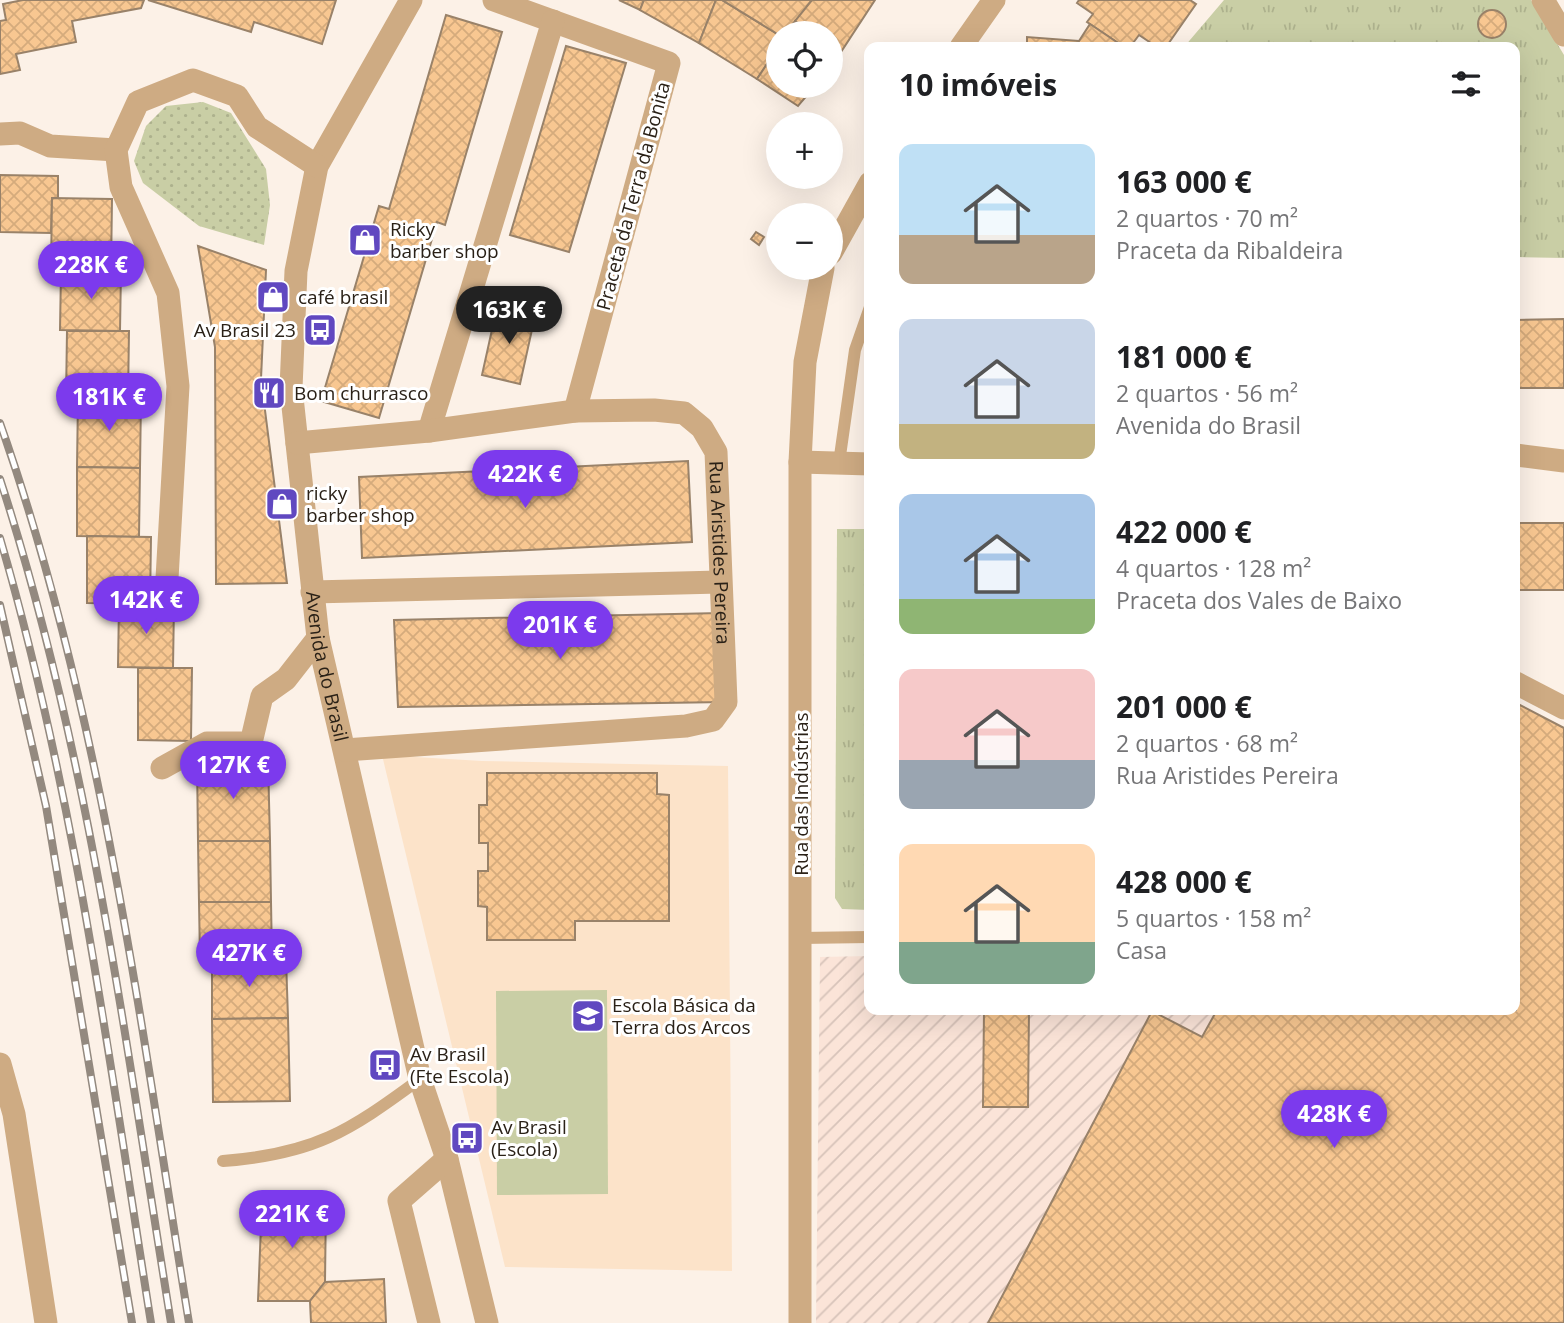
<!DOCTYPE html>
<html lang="pt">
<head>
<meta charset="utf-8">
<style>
  body { margin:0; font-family:"Open Sans",sans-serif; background:#f2f2f2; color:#202124; height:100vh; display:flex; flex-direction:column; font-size:26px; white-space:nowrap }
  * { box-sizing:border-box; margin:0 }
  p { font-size:23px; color:#757577 }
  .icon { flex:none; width:38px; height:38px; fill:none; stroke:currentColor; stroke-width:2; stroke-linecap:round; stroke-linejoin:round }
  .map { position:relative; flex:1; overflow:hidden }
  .side { position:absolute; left:864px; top:42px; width:656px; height:973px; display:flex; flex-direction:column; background:#fff; border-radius:14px; box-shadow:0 7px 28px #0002 }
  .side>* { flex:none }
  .buttons { position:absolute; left:766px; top:21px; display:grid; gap:14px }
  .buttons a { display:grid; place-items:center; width:77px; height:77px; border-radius:50%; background:#fff; box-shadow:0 7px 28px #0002; font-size:35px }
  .price { position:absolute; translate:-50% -60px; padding:0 16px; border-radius:24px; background:#7c3aed; color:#fff; font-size:23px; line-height:46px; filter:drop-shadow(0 2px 4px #0008) }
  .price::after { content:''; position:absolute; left:50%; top:42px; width:21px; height:16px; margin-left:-10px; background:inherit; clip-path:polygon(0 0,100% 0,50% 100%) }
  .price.on { background:#222; color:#fff }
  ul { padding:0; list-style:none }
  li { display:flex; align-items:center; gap:21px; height:175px; padding:0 35px }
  li span { display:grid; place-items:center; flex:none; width:196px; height:140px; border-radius:14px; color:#555 }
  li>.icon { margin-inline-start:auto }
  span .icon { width:84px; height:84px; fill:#fffc; stroke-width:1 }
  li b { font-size:30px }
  h2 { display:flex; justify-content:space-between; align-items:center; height:84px; padding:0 35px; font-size:30px }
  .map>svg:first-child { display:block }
  .built { fill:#fce3c9 }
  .industrial { fill:url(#industrial-furrows) }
  .grass { fill:#c9cea5 }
  .park { fill:url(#park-tufts) }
  .garden { fill:url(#garden-dots) }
  .building { fill:url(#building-cross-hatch); stroke:#998269; stroke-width:2 }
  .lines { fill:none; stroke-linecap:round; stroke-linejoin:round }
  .lane { stroke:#ceab83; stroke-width:12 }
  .street { stroke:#ceab83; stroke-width:23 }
  .rail-casing { stroke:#93897f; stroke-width:8 }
  .rail { stroke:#fff; stroke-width:5; stroke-dasharray:16; stroke-linecap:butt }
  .labels { text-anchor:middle; stroke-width:6; stroke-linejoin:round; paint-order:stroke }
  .street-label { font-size:19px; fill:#2a2117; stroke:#fff }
  .poi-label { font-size:19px; fill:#2a2117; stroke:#fff; text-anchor:start }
</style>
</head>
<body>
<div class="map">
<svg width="1564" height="1323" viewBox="0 0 1564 1323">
  <defs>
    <pattern id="industrial-furrows" width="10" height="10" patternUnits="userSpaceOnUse" patternTransform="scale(1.75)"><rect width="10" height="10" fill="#fbe4d8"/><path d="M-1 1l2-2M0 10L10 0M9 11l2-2" fill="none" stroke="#d7c3b9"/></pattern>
    <pattern id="park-tufts" width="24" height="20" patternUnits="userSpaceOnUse" patternTransform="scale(1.75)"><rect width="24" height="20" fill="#c9cea5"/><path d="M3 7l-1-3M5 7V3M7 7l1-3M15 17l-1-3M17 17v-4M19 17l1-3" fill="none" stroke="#adb18d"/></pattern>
    <pattern id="garden-dots" width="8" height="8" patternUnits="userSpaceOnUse" patternTransform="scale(1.75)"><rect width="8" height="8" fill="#c9cea5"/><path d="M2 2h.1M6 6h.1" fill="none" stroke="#adb18d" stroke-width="1.8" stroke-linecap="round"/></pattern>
    <pattern id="building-cross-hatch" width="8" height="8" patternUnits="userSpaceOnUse" patternTransform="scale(1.75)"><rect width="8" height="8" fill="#f8c791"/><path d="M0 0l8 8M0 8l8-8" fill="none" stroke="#d5ab7c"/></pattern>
  </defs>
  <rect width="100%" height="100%" fill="#fcf1e7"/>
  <path class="built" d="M382 755 482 761 728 766 732 1271 505 1267Z"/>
  <path class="industrial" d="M1516 703 1564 728V1323H816L820 957 870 956V1010H1516Z"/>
  <path class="grass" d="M607 990 608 1194 497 1195 496 991Z"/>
  <g class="park">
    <path d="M1224 0H1531L1564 55V258L1516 257V47H1184Z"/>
    <path d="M837 529H870V910L842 909 835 898Z"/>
  </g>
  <path class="garden" d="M203 102 231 113 266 169 270 205 264 245 199 226 143 183 134 161 146 126 166 106Z"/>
  <g class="building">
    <path d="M23 0H144L141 8 72 21 76 42 16 54 20 70 0 74V21L6 20 3 4Z"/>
    <path d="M148 0H336L322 44 254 22 251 32Z"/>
    <path d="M619 0H644L640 10Z"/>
    <path d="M644 0H716L699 43 640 10Z"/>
    <path d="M716 0H722L779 35V46L757 79 699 43Z"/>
    <path d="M722 0H812L787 33 779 35Z"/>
    <path d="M812 0H875L839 55 831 49V33H811L795 21Z"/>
    <path d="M1079 0H1190L1196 4 1166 47H1157L1139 35 1130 47H1124L1087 22 1093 14 1077 3Z"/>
    <circle cx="1492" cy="24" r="14"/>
    <path d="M446 15 502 32 445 225 437 222 379 418 321 401 379 206 389 209Z"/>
    <path d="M795 21 811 33H787Z"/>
    <path d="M1090 24 1124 47H1027V37L1079 41Z"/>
    <path d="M566 46 626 63 569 252 510 235Z"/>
    <path d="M779 46V86H815L798 106 757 79Z"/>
    <path d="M0 175 58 176V198H52L51 233 0 232Z"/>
    <path d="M52 198 112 199 111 271 51 270Z"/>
    <path d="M756 232 764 237 759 245 751 239Z"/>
    <path d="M198 246 266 270 261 379 287 583 216 584 215 347Z"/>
    <path d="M61 271H121L120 331 60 330Z"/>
    <path d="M497 307 535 316 520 384 482 375Z"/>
    <path d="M1564 319V388H1516V320Z"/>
    <path d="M67 331H129L128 399 66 398Z"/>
    <path d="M78 398 141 399 140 468 77 467Z"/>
    <path d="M688 461 692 542 362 558 359 477Z"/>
    <path d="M77 467 140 468 139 537 77 536Z"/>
    <rect x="1516" y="523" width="48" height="67"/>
    <path d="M87 536 151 537 150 604 87 603Z"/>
    <path d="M119 604H174L173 668 118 667Z"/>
    <path d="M721 613 726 702 398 707 394 620Z"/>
    <path d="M138 668H192L191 741 138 740Z"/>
    <path d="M1516 703 1564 728V1323H988L1152 1011 1202 1037 1217 1010H1516Z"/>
    <path d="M268 760 270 841H198L197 761Z"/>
    <path d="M487 773H657V794L669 795V921H575V940H487V907L478 906V871H488V843H479V805H487Z"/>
    <path d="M198 841H270L271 902H199Z"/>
    <path d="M199 902H271L272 958 200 959Z"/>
    <path d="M212 958 286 959 288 1018 212 1019Z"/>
    <path d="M984 1010H1029L1028 1107H983Z"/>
    <path d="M288 1018 290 1101 213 1102 212 1019Z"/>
    <path d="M262 1200 326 1202 325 1282 310 1301H258Z"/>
    <path d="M384 1279 386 1323H311L310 1301 325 1282Z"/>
  </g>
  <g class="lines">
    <g class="lane">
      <path d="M839 463 855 350 870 307"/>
      <path d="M801 938 870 937"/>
      <path d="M223 1161C314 1154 348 1132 420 1079"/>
    </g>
    <g class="street">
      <path id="s1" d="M411 0 317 166 296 271 291 388 318 638 420 1079 447 1159 487 1323"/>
      <path d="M494 0 669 63 575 411"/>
      <path d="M1543 0 1564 35"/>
      <path d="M961 47 994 0"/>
      <path d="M0 134 20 133 50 146 116 150"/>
      <path d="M831 253 870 183"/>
      <path d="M429 431 553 21"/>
      <path id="s2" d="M297 443 429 431 575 411 654 410 684 413 702 428 716 452 726 702 713 720 686 726 345 750"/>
      <path d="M1516 455 1564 461"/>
      <path d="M800 462 870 464"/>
      <path d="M312 592 720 582"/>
      <path d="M166 596 178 386 168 293 121 187 116 150 138 102 193 80 237 96 257 127 317 166"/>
      <path d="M1516 683 1564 708"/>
      <path d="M162 768 207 743H251L262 696 286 679 318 638"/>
      <path d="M0 1064 14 1114 46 1323"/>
      <path d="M429 1323 399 1201 447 1159"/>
      <path d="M800 1323V462L805 362 823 268"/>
    </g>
    <defs>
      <g id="rail">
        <path d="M0 423C102 713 140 1021 189 1323"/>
        <path d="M0 479C89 753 125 1040 171 1323"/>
        <path d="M0 538C75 794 109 1060 151 1323"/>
        <path d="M0 605 46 806 132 1323"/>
      </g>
    </defs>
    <use href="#rail" class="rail-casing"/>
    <use href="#rail" class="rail"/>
  </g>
  <defs>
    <symbol id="shop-square" viewBox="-11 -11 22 22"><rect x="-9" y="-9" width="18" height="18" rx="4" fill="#6048c0" stroke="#fff"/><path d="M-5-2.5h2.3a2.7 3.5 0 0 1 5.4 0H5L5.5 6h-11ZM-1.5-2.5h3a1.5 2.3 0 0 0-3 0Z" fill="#fff"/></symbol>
    <symbol id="bus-square" viewBox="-11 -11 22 22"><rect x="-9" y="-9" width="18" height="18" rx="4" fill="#6048c0" stroke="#fff"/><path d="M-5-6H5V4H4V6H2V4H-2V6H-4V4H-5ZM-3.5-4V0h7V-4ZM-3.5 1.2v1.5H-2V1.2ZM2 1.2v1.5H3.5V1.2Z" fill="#fff"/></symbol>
    <symbol id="restaurant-square" viewBox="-11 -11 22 22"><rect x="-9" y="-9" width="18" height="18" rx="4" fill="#6048c0" stroke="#fff"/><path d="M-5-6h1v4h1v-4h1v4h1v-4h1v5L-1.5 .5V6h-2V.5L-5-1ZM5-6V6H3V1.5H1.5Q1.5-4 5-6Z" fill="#fff"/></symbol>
    <symbol id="school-square" viewBox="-11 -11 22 22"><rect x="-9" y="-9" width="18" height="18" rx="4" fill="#6048c0" stroke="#fff"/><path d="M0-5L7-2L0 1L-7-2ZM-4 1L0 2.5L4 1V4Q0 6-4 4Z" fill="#fff"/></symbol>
  </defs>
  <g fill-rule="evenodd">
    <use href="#shop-square" x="346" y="221" width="38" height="38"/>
    <use href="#shop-square" x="254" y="278" width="38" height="38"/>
    <use href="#bus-square" x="301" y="311" width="38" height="38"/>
    <use href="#restaurant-square" x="250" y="374" width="38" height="38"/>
    <use href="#shop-square" x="263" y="485" width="38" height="38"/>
    <use href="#school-square" x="569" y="997" width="38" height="38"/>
    <use href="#bus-square" x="366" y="1046" width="38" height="38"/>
    <use href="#bus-square" x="448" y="1119" width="38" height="38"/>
  </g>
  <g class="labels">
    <g class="street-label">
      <text transform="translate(633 196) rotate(-75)" y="7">Praceta da Terra da Bonita</text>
      <text dy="7" stroke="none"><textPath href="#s2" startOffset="541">Rua Aristides Pereira</textPath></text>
      <text dy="7" stroke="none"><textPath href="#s1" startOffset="696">Avenida do Brasil</textPath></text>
      <text transform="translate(801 794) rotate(-90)" y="7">Rua das Indústrias</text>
    </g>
    <g class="poi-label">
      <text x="390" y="236">Ricky<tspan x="390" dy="22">barber shop</tspan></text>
      <text x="298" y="304">café brasil</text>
      <text x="296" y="337" text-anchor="end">Av Brasil 23</text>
      <text x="294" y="400">Bom churrasco</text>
      <text x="306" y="500">ricky<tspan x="306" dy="22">barber shop</tspan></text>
      <text x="612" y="1012">Escola Básica da<tspan x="612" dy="22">Terra dos Arcos</tspan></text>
      <text x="410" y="1061">Av Brasil<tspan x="410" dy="22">(Fte Escola)</tspan></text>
      <text x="491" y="1134">Av Brasil<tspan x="491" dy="22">(Escola)</tspan></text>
    </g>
  </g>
</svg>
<div class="buttons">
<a><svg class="icon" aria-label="locate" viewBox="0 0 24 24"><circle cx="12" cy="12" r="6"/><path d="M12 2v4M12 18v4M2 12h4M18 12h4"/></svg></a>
<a>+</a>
<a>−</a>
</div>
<b class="price" style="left:91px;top:301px">228K €</b>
<b class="price on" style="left:509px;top:346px">163K €</b>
<b class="price" style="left:109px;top:433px">181K €</b>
<b class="price" style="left:525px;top:510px">422K €</b>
<b class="price" style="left:146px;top:636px">142K €</b>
<b class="price" style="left:560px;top:661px">201K €</b>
<b class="price" style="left:233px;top:801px">127K €</b>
<b class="price" style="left:249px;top:989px">427K €</b>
<b class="price" style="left:1334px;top:1150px">428K €</b>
<b class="price" style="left:292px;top:1250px">221K €</b>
<section class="side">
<h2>10 imóveis<svg class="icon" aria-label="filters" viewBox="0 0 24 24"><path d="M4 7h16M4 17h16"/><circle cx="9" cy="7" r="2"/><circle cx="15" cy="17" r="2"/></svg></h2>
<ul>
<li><span style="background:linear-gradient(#bfe0f5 65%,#b9a48a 0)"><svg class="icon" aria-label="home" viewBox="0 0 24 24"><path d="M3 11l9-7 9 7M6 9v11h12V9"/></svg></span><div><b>163 000 €</b><p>2 quartos · 70 m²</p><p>Praceta da Ribaldeira</p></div></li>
<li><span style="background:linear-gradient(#c9d6e8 75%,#c2b280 0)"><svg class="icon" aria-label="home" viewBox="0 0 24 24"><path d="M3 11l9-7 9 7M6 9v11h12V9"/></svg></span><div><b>181 000 €</b><p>2 quartos · 56 m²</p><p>Avenida do Brasil</p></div></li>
<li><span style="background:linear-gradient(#a9c7e8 75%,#8fb573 0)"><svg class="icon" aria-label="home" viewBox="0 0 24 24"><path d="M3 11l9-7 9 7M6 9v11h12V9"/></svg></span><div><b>422 000 €</b><p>4 quartos · 128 m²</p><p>Praceta dos Vales de Baixo</p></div></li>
<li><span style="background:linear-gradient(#f6c9c9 65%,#9aa5b1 0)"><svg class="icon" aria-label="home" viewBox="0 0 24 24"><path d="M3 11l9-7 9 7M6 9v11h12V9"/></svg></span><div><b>201 000 €</b><p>2 quartos · 68 m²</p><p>Rua Aristides Pereira</p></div></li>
<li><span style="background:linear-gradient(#ffd9b3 70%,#7fa58c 0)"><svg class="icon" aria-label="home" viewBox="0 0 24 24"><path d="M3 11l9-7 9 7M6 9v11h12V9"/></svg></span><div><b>428 000 €</b><p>5 quartos · 158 m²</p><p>Casa</p></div></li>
</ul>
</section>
</div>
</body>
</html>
